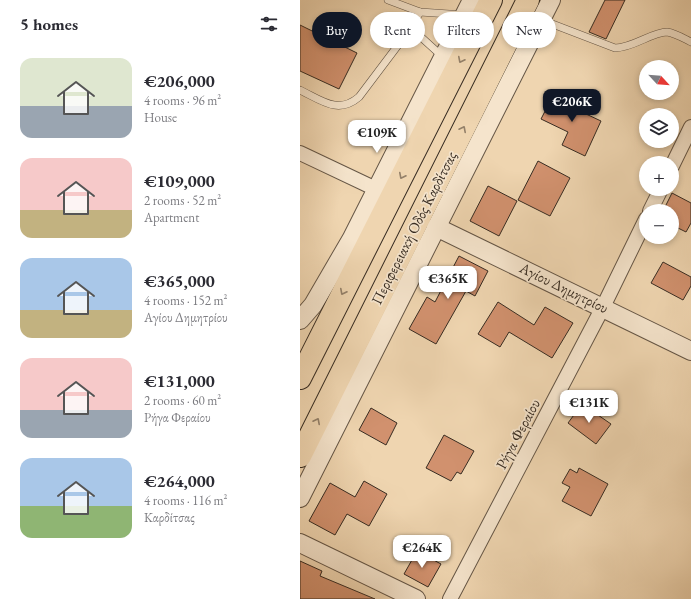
<!DOCTYPE html>
<html lang="en">
<head>
<meta charset="utf-8">
<style>
  body { margin:0; font-family:"EB Garamond",serif; background:#f2f2f3; color:#2b2b33; height:100vh; display:flex; flex-direction:column; font-size:15px; white-space:nowrap }
  * { box-sizing:border-box; margin:0 }
  p { font-size:13px; color:#7c7c81 }
  .icon { flex:none; width:22px; height:22px; fill:none; stroke:currentColor; stroke-width:2; stroke-linecap:round; stroke-linejoin:round }
  .map { position:relative; flex:1; overflow:hidden }
  .panel { display:flex; flex-direction:column; background:#fff; width:300px }
  .panel>* { flex:none }
  .guide { position:absolute; left:12px; top:12px; width:319px; height:36px; display:flex; gap:8px }
  .needle { width:26px; rotate:116deg }
  .fabs { position:absolute; left:339px; top:60px; display:grid; gap:8px }
  .fabs a { display:grid; place-items:center; width:40px; height:40px; border-radius:50%; background:#fff; box-shadow:0 2px 6px #0003; font-size:20px }
  .price { position:absolute; translate:-50% -34px; padding:0 9px; border-radius:8px; background:#fff; color:#222; font-size:13px; line-height:26px; filter:drop-shadow(0 1px 2px #0008) }
  .price::after { content:''; position:absolute; left:50%; top:24px; width:12px; height:9px; margin-left:-6px; background:inherit; clip-path:polygon(0 0,100% 0,50% 100%) }
  .price.selected { background:#111827; color:#fff }
  ul { padding:0; list-style:none }
  li { display:flex; align-items:center; gap:12px; height:100px; padding:0 20px }
  li span { display:grid; place-items:center; flex:none; width:112px; height:80px; border-radius:12px; color:#555 }
  li>.icon { margin-inline-start:auto }
  span .icon { width:48px; height:48px; fill:#fffc; stroke-width:1 }
  li b { font-size:17px }
  h2 { display:flex; justify-content:space-between; align-items:center; height:48px; padding:0 20px; font-size:17px }
  .tag { padding:0 14px; border-radius:18px; background:#fff; box-shadow:0 2px 6px #0003; font-size:14px; line-height:36px }
  .tag.selected { background:#111827; color:#fff }
  main { display:flex; flex:1; min-height:0 }
  .map>svg:first-child { display:block }
  .building { fill:#d1916e; stroke:#372c22 }
  .lines { fill:none; stroke-linecap:round; stroke-linejoin:round }
  .service-casing { stroke:#655646; stroke-width:8 }
  .minor-casing { stroke:#655646; stroke-width:16 }
  .tertiary-casing { stroke:#655646; stroke-width:20 }
  .primary-casing { stroke:#372c22; stroke-width:24 }
  .service { stroke:#f5e4cc; stroke-width:7 }
  .minor { stroke:#f5e4cc; stroke-width:14 }
  .tertiary { stroke:#f5e4cc; stroke-width:18 }
  .primary { stroke:#efd5b0; stroke-width:22 }
  .oneway { stroke:#938069 }
  .labels { text-anchor:middle; stroke-width:3.5; stroke-linejoin:round; paint-order:stroke }
  .street-label { font-size:15px; fill:#372c22; stroke:#f5e4cc }
</style>
</head>
<body>
<main>
<section class="panel">
<h2>5 homes<svg class="icon" aria-label="filters" viewBox="0 0 24 24"><path d="M4 7h16M4 17h16"/><circle cx="9" cy="7" r="2"/><circle cx="15" cy="17" r="2"/></svg></h2>
<ul>
<li><span style="background:linear-gradient(#dfe7d0 60%,#9aa5b1 0)"><svg class="icon" aria-label="home" viewBox="0 0 24 24"><path d="M3 11l9-7 9 7M6 9v11h12V9"/></svg></span><div><b>€206,000</b><p>4 rooms · 96 m²</p><p>House</p></div></li>
<li><span style="background:linear-gradient(#f6c9c9 65%,#c2b280 0)"><svg class="icon" aria-label="home" viewBox="0 0 24 24"><path d="M3 11l9-7 9 7M6 9v11h12V9"/></svg></span><div><b>€109,000</b><p>2 rooms · 52 m²</p><p>Apartment</p></div></li>
<li><span style="background:linear-gradient(#a9c7e8 65%,#c2b280 0)"><svg class="icon" aria-label="home" viewBox="0 0 24 24"><path d="M3 11l9-7 9 7M6 9v11h12V9"/></svg></span><div><b>€365,000</b><p>4 rooms · 152 m²</p><p>Αγίου Δημητρίου</p></div></li>
<li><span style="background:linear-gradient(#f6c9c9 65%,#9aa5b1 0)"><svg class="icon" aria-label="home" viewBox="0 0 24 24"><path d="M3 11l9-7 9 7M6 9v11h12V9"/></svg></span><div><b>€131,000</b><p>2 rooms · 60 m²</p><p>Ρήγα Φεραίου</p></div></li>
<li><span style="background:linear-gradient(#a9c7e8 60%,#8fb573 0)"><svg class="icon" aria-label="home" viewBox="0 0 24 24"><path d="M3 11l9-7 9 7M6 9v11h12V9"/></svg></span><div><b>€264,000</b><p>4 rooms · 116 m²</p><p>Καρδίτσας</p></div></li>
</ul>
</section>
<div class="map">
<svg width="391" height="599" viewBox="0 0 391 599">
  <rect width="100%" height="100%" fill="#efd5b0"/>
  <filter id="stains"><feTurbulence type="fractalNoise" baseFrequency=".005" numOctaves="4"/><feColorMatrix values="0 0 0 0 .2 0 0 0 0 .09 0 0 0 0 .02 0 0 0 .5 -.17"/></filter>
  <radialGradient id="worn" r=".72"><stop offset=".6" stop-color="#630" stop-opacity="0"/><stop offset="1" stop-color="#630" stop-opacity=".3"/></radialGradient>
  <g class="building">
    <path d="M305 0H325L306 39 289 32Z"/>
    <path d="M0 25 57 53 39 89 0 71Z"/>
    <path d="M256 90 274 100 271 107 301 121 285 156 262 145 268 132 241 119Z"/>
    <path d="M238 161 270 178 250 216 218 200Z"/>
    <path d="M188 186 217 201 199 236 170 221Z"/>
    <path d="M372 193 391 203V223L386 232 372 225V211H363Z"/>
    <path d="M159 256 188 271 175 296 166 291 136 344 109 329 127 297 135 302Z"/>
    <path d="M363 262 391 277V286L383 300 351 283Z"/>
    <path d="M198 302 234 325 245 307 273 323 252 358 209 332 200 347 178 334Z"/>
    <path d="M282 404 311 424 296 444 268 423Z"/>
    <path d="M71 408 97 423 86 445 59 430Z"/>
    <path d="M144 435 174 451 161 474 157 472 151 481 126 468Z"/>
    <path d="M279 468 308 484 291 516 262 501 270 487 262 483 270 469 277 473Z"/>
    <path d="M64 481 87 494 69 526 47 514 35 535 9 521 30 483 55 497Z"/>
    <path d="M117 551 141 564 128 587 104 574Z"/>
    <path d="M0 561 22 571 20 576 75 599H0Z"/>
  </g>
  <g class="lines">
    <defs>
      <g id="service">
        <path d="M88 0 120 12 164 15"/>
        <path d="M242 20 315 48C333 48 352 32 367 32 375 33 383 38 391 42"/>
        <path d="M111 28 143 57"/>
        <path d="M0 90C21 100 38 115 59 97L111 28 120 12"/>
      </g>
      <g id="minor">
        <path d="M0 153 76 189"/>
        <path d="M372 166 391 127"/>
        <path d="M350 211 361 189"/>
        <path d="M150 599 303 307 346 219"/>
      </g>
      <g id="tertiary">
        <path d="M136 227 391 351"/>
        <path d="M0 320 13 305 52 238 172 0"/>
        <path d="M0 498 251 0"/>
        <path d="M0 543 116 599"/>
      </g>
      <g id="primary">
        <path d="M0 378 191 0"/>
        <path d="M0 456 228 0"/>
      </g>
    </defs>
    <use href="#service" class="service-casing"/>
    <use href="#minor" class="minor-casing"/>
    <use href="#tertiary" class="tertiary-casing"/>
    <use href="#primary" class="primary-casing"/>
    <use href="#service" class="service"/>
    <use href="#minor" class="minor"/>
    <use href="#tertiary" class="tertiary"/>
    <use href="#primary" class="primary"/>
  </g>
  <defs><path id="oneway-chevron" d="M-2-3.5L2.5 0L-2 3.5" fill="none" stroke-width="1.6" stroke-linecap="round" stroke-linejoin="round"/></defs>
  <g class="oneway">
    <use href="#oneway-chevron" transform="translate(161 60) rotate(117)"/>
    <use href="#oneway-chevron" transform="translate(163 129) rotate(-63)"/>
    <use href="#oneway-chevron" transform="translate(102 176) rotate(117)"/>
    <use href="#oneway-chevron" transform="translate(43 292) rotate(117)"/>
    <use href="#oneway-chevron" transform="translate(17 421) rotate(-63)"/>
  </g>
  <g class="labels">
    <g class="street-label">
      <text transform="translate(114 228) rotate(-63)" y="5">Περιφερειακή Οδός Καρδίτσας</text>
      <text transform="translate(264 288) rotate(26)" y="5">Αγίου Δημητρίου</text>
      <text transform="translate(218 434) rotate(-62)" y="5">Ρήγα Φεραίου</text>
    </g>
  </g>
  <rect width="100%" height="100%" filter="url(#stains)"/>
  <rect width="100%" height="100%" fill="url(#worn)"/>
</svg>
<div class="fabs">
<a><svg class="needle" viewBox="-14 -14 28 28"><path d="M0-13l5 13h-10z" fill="#e53935"/><path d="M0 13l5-13h-10z" fill="#7c7c81"/></svg></a>
<a><svg class="icon" aria-label="layers" viewBox="0 0 24 24"><path d="M12 4l9 5-9 5-9-5zM3 14l9 5 9-5"/></svg></a>
<a>+</a>
<a>−</a>
</div>
<b class="price selected" style="left:272px;top:123px">€206K</b>
<b class="price" style="left:77px;top:154px">€109K</b>
<b class="price" style="left:148px;top:300px">€365K</b>
<b class="price" style="left:289px;top:424px">€131K</b>
<b class="price" style="left:122px;top:569px">€264K</b>
<div class="guide">
<a class="tag selected">Buy</a>
<a class="tag">Rent</a>
<a class="tag">Filters</a>
<a class="tag">New</a>
</div>
</div>
</main>
</body>
</html>
